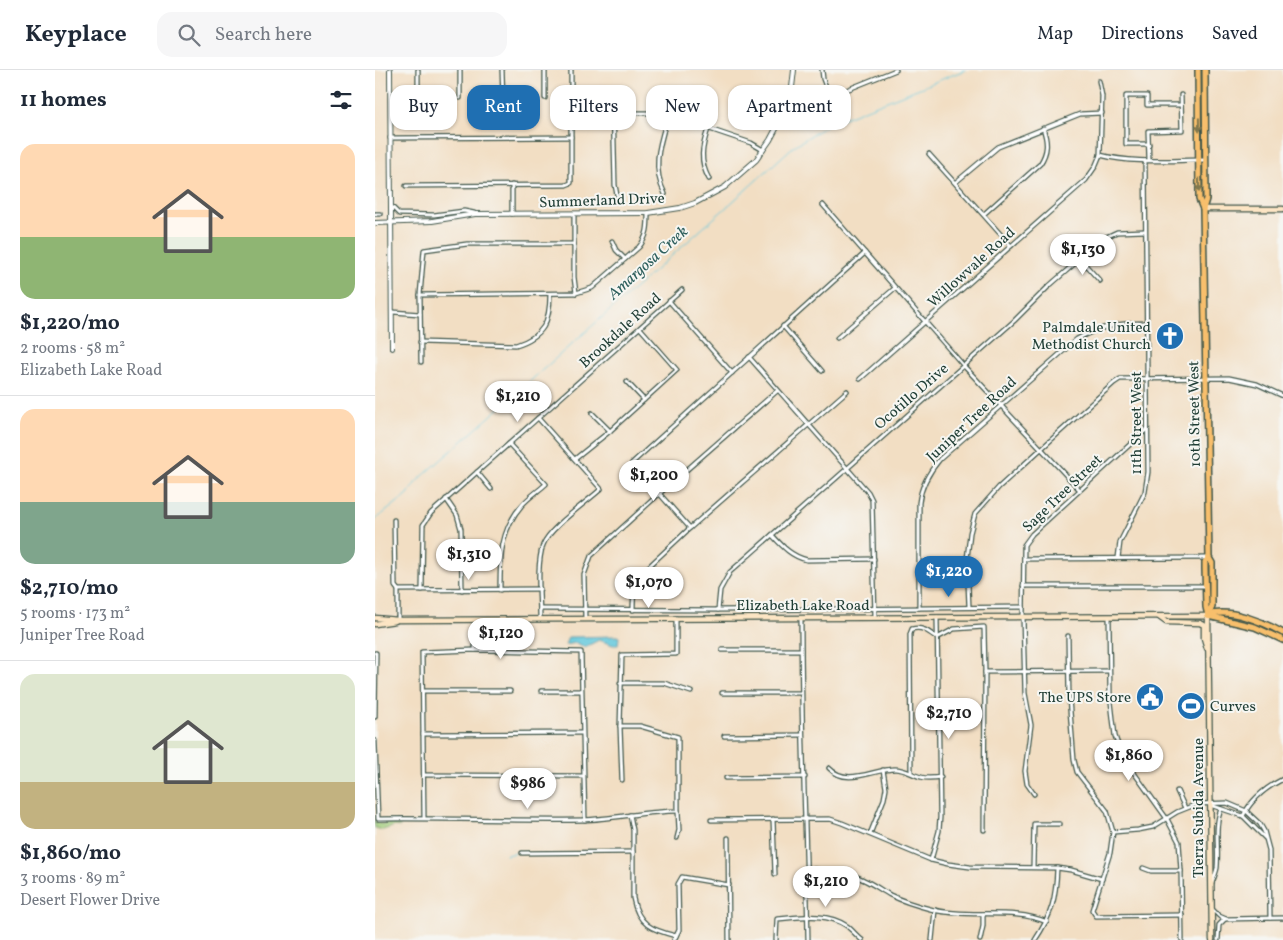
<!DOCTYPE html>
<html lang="en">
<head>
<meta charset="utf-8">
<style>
  body { margin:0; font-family:Vollkorn,serif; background:#f6f6f7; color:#1f2937; height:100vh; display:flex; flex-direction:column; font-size:19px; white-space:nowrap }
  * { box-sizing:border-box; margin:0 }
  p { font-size:16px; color:#747a83 }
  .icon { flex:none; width:28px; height:28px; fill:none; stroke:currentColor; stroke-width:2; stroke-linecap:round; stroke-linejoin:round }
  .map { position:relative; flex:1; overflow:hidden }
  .sheet { display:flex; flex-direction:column; background:#fff; width:375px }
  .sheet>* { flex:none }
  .hud { position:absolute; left:15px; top:15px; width:475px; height:45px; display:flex; gap:10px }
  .price { position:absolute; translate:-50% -42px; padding:0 11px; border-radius:18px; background:#fff; color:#222; font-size:16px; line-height:32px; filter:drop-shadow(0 1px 2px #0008) }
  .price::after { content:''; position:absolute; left:50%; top:30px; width:15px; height:11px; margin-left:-8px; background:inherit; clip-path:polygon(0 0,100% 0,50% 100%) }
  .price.active { background:#1f6fb2; color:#fff }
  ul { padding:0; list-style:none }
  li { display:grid; align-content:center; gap:10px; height:265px; padding:0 20px }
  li+li { border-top:1px solid #e0e1e3 }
  li span { display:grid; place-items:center; height:155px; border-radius:15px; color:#555 }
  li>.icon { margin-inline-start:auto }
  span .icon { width:90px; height:90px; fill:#fffc; stroke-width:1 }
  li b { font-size:21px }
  h2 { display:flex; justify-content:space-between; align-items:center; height:60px; padding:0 20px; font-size:21px }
  .chip { padding:0 18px; border-radius:15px; background:#fff; box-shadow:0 1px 4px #0004; font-size:18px; line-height:45px }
  .chip.active { background:#1f6fb2; color:#fff }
  header { display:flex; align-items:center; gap:30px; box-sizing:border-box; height:70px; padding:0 25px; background:#fff; border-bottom:1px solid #e0e1e3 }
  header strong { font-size:24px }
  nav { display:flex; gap:28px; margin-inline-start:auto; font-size:18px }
  .search { width:350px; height:45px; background:#f6f6f7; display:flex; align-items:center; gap:12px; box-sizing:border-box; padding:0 18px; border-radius:15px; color:#747a83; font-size:19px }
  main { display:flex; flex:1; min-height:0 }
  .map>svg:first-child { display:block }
  .green { fill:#a3ce7b; stroke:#618658 }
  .water { fill:#60c7dc; stroke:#408288 }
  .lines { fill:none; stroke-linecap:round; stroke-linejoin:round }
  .stream { stroke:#60c7dc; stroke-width:1 }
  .minor-casing { stroke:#3f5549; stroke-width:5.5 }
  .tertiary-casing { stroke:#3f5549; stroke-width:6 }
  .secondary-casing { stroke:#3f5549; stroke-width:7 }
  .primary-casing { stroke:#3f5549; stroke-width:8 }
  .minor { stroke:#fff; stroke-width:3 }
  .tertiary { stroke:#fff; stroke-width:4 }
  .secondary { stroke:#fce5c4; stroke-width:4.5 }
  .primary { stroke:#f8bf6c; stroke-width:5 }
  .oneway { fill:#81784d }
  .labels { text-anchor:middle; stroke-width:4; stroke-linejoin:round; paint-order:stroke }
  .street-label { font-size:15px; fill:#1f3d34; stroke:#f6f6f2 }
  .poi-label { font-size:15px; fill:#1f3d34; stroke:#f6f6f2; text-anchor:end }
  .water-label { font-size:16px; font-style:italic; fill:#2f605e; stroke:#f6f6f2 }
</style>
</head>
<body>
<header>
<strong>Keyplace</strong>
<div class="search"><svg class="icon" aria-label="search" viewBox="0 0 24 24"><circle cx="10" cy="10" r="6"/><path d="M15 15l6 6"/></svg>Search here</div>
<nav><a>Map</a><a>Directions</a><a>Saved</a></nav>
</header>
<main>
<section class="sheet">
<h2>11 homes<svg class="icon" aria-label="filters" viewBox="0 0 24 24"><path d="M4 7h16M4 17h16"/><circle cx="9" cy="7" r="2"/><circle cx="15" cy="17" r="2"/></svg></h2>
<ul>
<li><span style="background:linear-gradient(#ffd9b3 60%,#8fb573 0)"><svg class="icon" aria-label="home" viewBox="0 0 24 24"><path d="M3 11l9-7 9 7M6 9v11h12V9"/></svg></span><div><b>$1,220/mo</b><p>2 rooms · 58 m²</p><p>Elizabeth Lake Road</p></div></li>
<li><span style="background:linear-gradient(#ffd9b3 60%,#7fa58c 0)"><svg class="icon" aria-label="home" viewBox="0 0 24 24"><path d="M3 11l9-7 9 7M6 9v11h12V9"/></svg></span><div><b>$2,710/mo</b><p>5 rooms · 173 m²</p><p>Juniper Tree Road</p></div></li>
<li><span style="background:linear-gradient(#dfe7d0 70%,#c2b280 0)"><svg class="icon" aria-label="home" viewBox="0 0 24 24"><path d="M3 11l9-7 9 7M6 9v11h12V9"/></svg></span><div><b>$1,860/mo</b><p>3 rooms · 89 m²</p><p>Desert Flower Drive</p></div></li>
</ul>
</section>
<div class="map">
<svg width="908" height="870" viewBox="0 0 908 870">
  <rect width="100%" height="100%" fill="#f6f6f2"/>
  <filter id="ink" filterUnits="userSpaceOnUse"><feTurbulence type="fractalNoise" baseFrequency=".02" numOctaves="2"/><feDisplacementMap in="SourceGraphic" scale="10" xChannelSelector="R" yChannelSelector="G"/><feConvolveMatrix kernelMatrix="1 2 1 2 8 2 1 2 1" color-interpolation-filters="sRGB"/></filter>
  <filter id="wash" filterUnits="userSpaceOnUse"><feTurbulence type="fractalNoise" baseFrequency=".0096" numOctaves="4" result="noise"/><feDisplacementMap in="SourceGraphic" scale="20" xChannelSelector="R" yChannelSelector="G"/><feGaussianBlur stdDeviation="1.12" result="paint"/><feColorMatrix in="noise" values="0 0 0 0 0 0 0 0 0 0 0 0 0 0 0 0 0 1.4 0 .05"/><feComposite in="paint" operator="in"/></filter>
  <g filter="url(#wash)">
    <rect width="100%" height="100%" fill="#f2dec3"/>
    <path class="green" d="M0 750 5 754 24 752 25 757 20 756 8 760 0 758Z"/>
    <path class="water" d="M242 566 244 567 243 575H238L224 570 210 577 201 573 190 575 193 567Z"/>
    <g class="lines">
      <g class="stream">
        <path d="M0 450 33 424 41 412 355 134 419 76 454 54 590 0"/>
        <path d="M131 785 140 783"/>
      </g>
    </g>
  </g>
  <g filter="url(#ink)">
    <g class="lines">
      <defs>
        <g id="minor">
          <path d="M43 0V29"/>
          <path d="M127 0 128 29"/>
          <path d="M447 0 448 9 455 27"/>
          <path d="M85 28V0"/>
          <path d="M170 28V0"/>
          <path d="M238 30 240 115 242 125"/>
          <path d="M422 42 429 37 521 0"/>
          <path d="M196 43H280L293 45 376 73 388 80"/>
          <path d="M333 59C327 77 324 91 334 109"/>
          <path d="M15 68 196 67"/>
          <path d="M774 74H751V26H772V35H806"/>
          <path d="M554 84 636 176"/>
          <path d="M725 85C759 94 795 90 831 90"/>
          <path d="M774 90 773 61 807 60 806 25"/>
          <path d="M581 112 623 77 705 44 727 43"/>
          <path d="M31 116 191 115 196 113V0"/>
          <path d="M290 124C276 97 285 73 293 46"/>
          <path d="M448 135 588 295 704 419"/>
          <path d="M16 136 24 144 59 145 89 141 99 143"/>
          <path d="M0 144H5"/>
          <path d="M137 144V115"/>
          <path d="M199 144V207L201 223"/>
          <path d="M609 144 665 94C673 82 673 72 668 58"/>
          <path d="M237 171 241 180 250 189"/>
          <path d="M705 189 725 211"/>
          <path d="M45 225 201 223 217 218 264 177C273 166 273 156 273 143"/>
          <path d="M294 231 357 303"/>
          <path d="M18 242 45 244"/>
          <path d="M408 256 447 301"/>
          <path d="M462 268 520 218"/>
          <path d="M45 272 141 275C169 266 175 252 175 224"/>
          <path d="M374 287 493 422 497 430 500 547"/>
          <path d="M46 292 45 225 49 180 92 174H199"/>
          <path d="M485 309 711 110 720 97 725 85 727 26 724 11"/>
          <path d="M252 312 269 330"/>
          <path d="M217 343 235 361"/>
          <path d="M163 348 226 419C212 432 174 458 168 475 161 496 165 527 165 549"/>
          <path d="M200 389 235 361 302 300 265 258"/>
          <path d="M102 402 116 419"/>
          <path d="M71 429 82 445 86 459 87 520"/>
          <path d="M19 450 20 516 23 520V550"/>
          <path d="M315 458 257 393 490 183"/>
          <path d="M397 465C408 477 416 486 432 490L499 489"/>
          <path d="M743 488 745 472 770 422 773 402 770 91"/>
          <path d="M649 489 833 488"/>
          <path d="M648 516H830"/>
          <path d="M23 520 165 519"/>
          <path d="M47 520 48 455 56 443 307 220"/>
          <path d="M125 520C125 488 125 460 147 435 154 427 163 421 171 414L134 374"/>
          <path d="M594 537 592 489 595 463 600 444 624 417 739 313 745 309 854 308 882 314 908 326"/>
          <path d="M544 538V433C546 415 554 402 565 389L702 269C726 256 744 253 771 253"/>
          <path d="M165 539 343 540 648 537"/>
          <path d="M258 540C258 525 259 513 269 501L315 458 472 321"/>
          <path d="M343 540 345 520 355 502 639 251 674 216 729 168 742 162 770 161"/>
          <path d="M734 547 735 623 740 666 747 686 792 749 804 772 806 801 807 870"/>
          <path d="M426 548C426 655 431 762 433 870"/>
          <path d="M210 549 209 505 216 486 284 424 402 321"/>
          <path d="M693 566 694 628 699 690 702 702 732 741 738 762 735 783 717 840 721 846 807 845"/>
          <path d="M100 580 101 550"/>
          <path d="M347 580H426"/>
          <path d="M0 583H1L0 647"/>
          <path d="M610 602 734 601"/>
          <path d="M245 613H289L316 622"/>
          <path d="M48 621H135"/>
          <path d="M166 621H206"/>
          <path d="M347 623H426"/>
          <path d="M245 656H265L303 667V741L304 760 302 768"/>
          <path d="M48 664 207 663"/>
          <path d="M349 666 427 665"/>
          <path d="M0 671 3 749C71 748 140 751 208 750 240 749 271 741 303 741"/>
          <path d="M454 698C472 717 498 699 520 699 530 699 538 705 546 707 552 709 560 708 566 707"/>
          <path d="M536 702 535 564 537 559C547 556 554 562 562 568L579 559 609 557 610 602 609 760"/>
          <path d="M49 705 208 706"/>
          <path d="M351 708 430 707"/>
          <path d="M247 710 245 656 247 585 301 584V548"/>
          <path d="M802 721 810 738"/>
          <path d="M659 724 652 714 650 701 656 655 650 623 648 547 649 475 657 464 772 359"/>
          <path d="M835 735 868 746 890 768"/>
          <path d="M255 745 258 760V828C263 855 277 860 301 866"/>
          <path d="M868 746C876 730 892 717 908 709"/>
          <path d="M49 748 47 582 100 580 206 582 210 750"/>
          <path d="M398 749 400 804"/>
          <path d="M336 750 455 749 467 753 556 790 573 794 595 797 682 798 696 800 727 809"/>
          <path d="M738 762 763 760 778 757 802 742 822 734 852 733 871 741 885 754 889 761 894 780 895 848"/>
          <path d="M495 764 509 729 511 718 508 700"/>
          <path d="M353 768 354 870"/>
          <path d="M147 783 258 782"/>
          <path d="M556 790 564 761 565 747 562 547"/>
          <path d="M658 797 659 754H685"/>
          <path d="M768 798 776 801H806"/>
          <path d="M433 799C452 800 471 801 489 810 498 814 506 820 515 825 529 832 543 836 559 840 596 849 637 837 672 852"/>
          <path d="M837 813C839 808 841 803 842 798 844 778 839 757 846 739"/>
          <path d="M837 839 844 846 851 849 908 848"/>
          <path d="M299 870 304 860 303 814 307 807 354 815"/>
          <path d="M401 870 402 849C425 847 452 842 472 856 477 860 482 866 487 870"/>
          <path d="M557 870 560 840"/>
          <path d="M605 870 608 856V844"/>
          <path d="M660 870C677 845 681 828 682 798"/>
          <path d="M843 870 844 855 850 849"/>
        </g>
        <g id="tertiary">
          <path d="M15 0 17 278"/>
          <path d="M0 153 57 151 100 144 273 143 305 138 320 133 350 117 381 90 395 70 411 40 416 26 419 0"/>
        </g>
        <g id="secondary">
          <path d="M828 139H908"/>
          <path d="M784 547 791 552 825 553 829 555V568L832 578"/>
          <path d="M0 548 23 550 833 546 837 870"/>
          <path d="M0 554 20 551"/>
        </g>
        <g id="primary">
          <path d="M823 0 824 129 828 139"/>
          <path d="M830 0 831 129 828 139 834 488 837 493V537L833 546"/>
          <path d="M834 545C855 538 889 552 908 563"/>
          <path d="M833 546 880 557 908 570"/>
          <path d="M833 546 831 537 830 498V492L834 488"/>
        </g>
      </defs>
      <use href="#minor" class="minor-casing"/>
      <use href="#tertiary" class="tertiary-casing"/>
      <use href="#secondary" class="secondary-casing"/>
      <use href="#primary" class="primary-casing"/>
      <use href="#minor" class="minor"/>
      <use href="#tertiary" class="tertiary"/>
      <use href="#secondary" class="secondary"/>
      <use href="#primary" class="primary"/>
    </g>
    <defs><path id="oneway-solid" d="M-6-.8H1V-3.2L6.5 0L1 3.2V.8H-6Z" transform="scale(1.25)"/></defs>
    <g class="oneway">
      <use href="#oneway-solid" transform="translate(824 55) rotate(89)"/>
      <use href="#oneway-solid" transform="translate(824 115) rotate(90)"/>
    </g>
  </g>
  <defs>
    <symbol id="church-disc" viewBox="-11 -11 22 22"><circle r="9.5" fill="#1f6fb2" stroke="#f6f6f2"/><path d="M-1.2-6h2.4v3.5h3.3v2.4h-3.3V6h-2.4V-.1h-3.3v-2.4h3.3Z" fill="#fff"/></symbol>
    <symbol id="civic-disc" viewBox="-11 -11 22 22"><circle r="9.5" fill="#1f6fb2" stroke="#f6f6f2"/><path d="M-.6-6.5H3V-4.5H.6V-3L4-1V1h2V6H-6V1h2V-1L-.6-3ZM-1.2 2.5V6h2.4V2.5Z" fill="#fff"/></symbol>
    <symbol id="stadium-disc" viewBox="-11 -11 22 22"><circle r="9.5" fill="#1f6fb2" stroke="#f6f6f2"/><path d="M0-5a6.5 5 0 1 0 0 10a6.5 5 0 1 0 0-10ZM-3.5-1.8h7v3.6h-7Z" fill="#fff"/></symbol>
  </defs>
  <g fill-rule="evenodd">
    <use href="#church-disc" x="779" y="250" width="32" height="32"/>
    <use href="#civic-disc" x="759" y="611" width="32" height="32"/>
    <use href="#stadium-disc" x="800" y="620" width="32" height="32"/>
  </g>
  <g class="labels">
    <g class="street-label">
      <text transform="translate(227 130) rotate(-2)" y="5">Summerland Drive</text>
      <text transform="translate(596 197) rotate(-42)" y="5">Willowvale Road</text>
      <text transform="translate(245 260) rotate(-42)" y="5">Brookdale Road</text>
      <text transform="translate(536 326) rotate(-41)" y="5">Ocotillo Drive</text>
      <text transform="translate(819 344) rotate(-91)" y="5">10th Street West</text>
      <text transform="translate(596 349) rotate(-43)" y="5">Juniper Tree Road</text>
      <text transform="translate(761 353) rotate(-90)" y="5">11th Street West</text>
      <text transform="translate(687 423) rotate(-44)" y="5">Sage Tree Street</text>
      <text x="428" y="540">Elizabeth Lake Road</text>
      <text transform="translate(823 738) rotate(-90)" y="5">Tierra Subida Avenue</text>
    </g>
    <g class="poi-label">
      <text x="776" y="262">Palmdale United<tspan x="776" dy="17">Methodist Church</tspan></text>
      <text x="756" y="632">The UPS Store</text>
      <text x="835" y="641" text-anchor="start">Curves</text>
    </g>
    <g class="water-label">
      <text transform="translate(272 192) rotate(-42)" y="6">Amargosa Creek</text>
    </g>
  </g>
</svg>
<b class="price" style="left:708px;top:206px">$1,130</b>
<b class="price" style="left:143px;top:353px">$1,210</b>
<b class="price" style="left:279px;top:432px">$1,200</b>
<b class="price" style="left:94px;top:511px">$1,310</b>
<b class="price active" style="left:574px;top:528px">$1,220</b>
<b class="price" style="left:274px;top:539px">$1,070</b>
<b class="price" style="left:126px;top:590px">$1,120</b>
<b class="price" style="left:574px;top:670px">$2,710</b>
<b class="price" style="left:754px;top:712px">$1,860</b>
<b class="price" style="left:153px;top:740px">$986</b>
<b class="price" style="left:451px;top:838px">$1,210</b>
<div class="hud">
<a class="chip">Buy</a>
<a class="chip active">Rent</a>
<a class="chip">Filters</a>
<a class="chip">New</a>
<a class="chip">Apartment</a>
</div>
</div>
</main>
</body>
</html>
